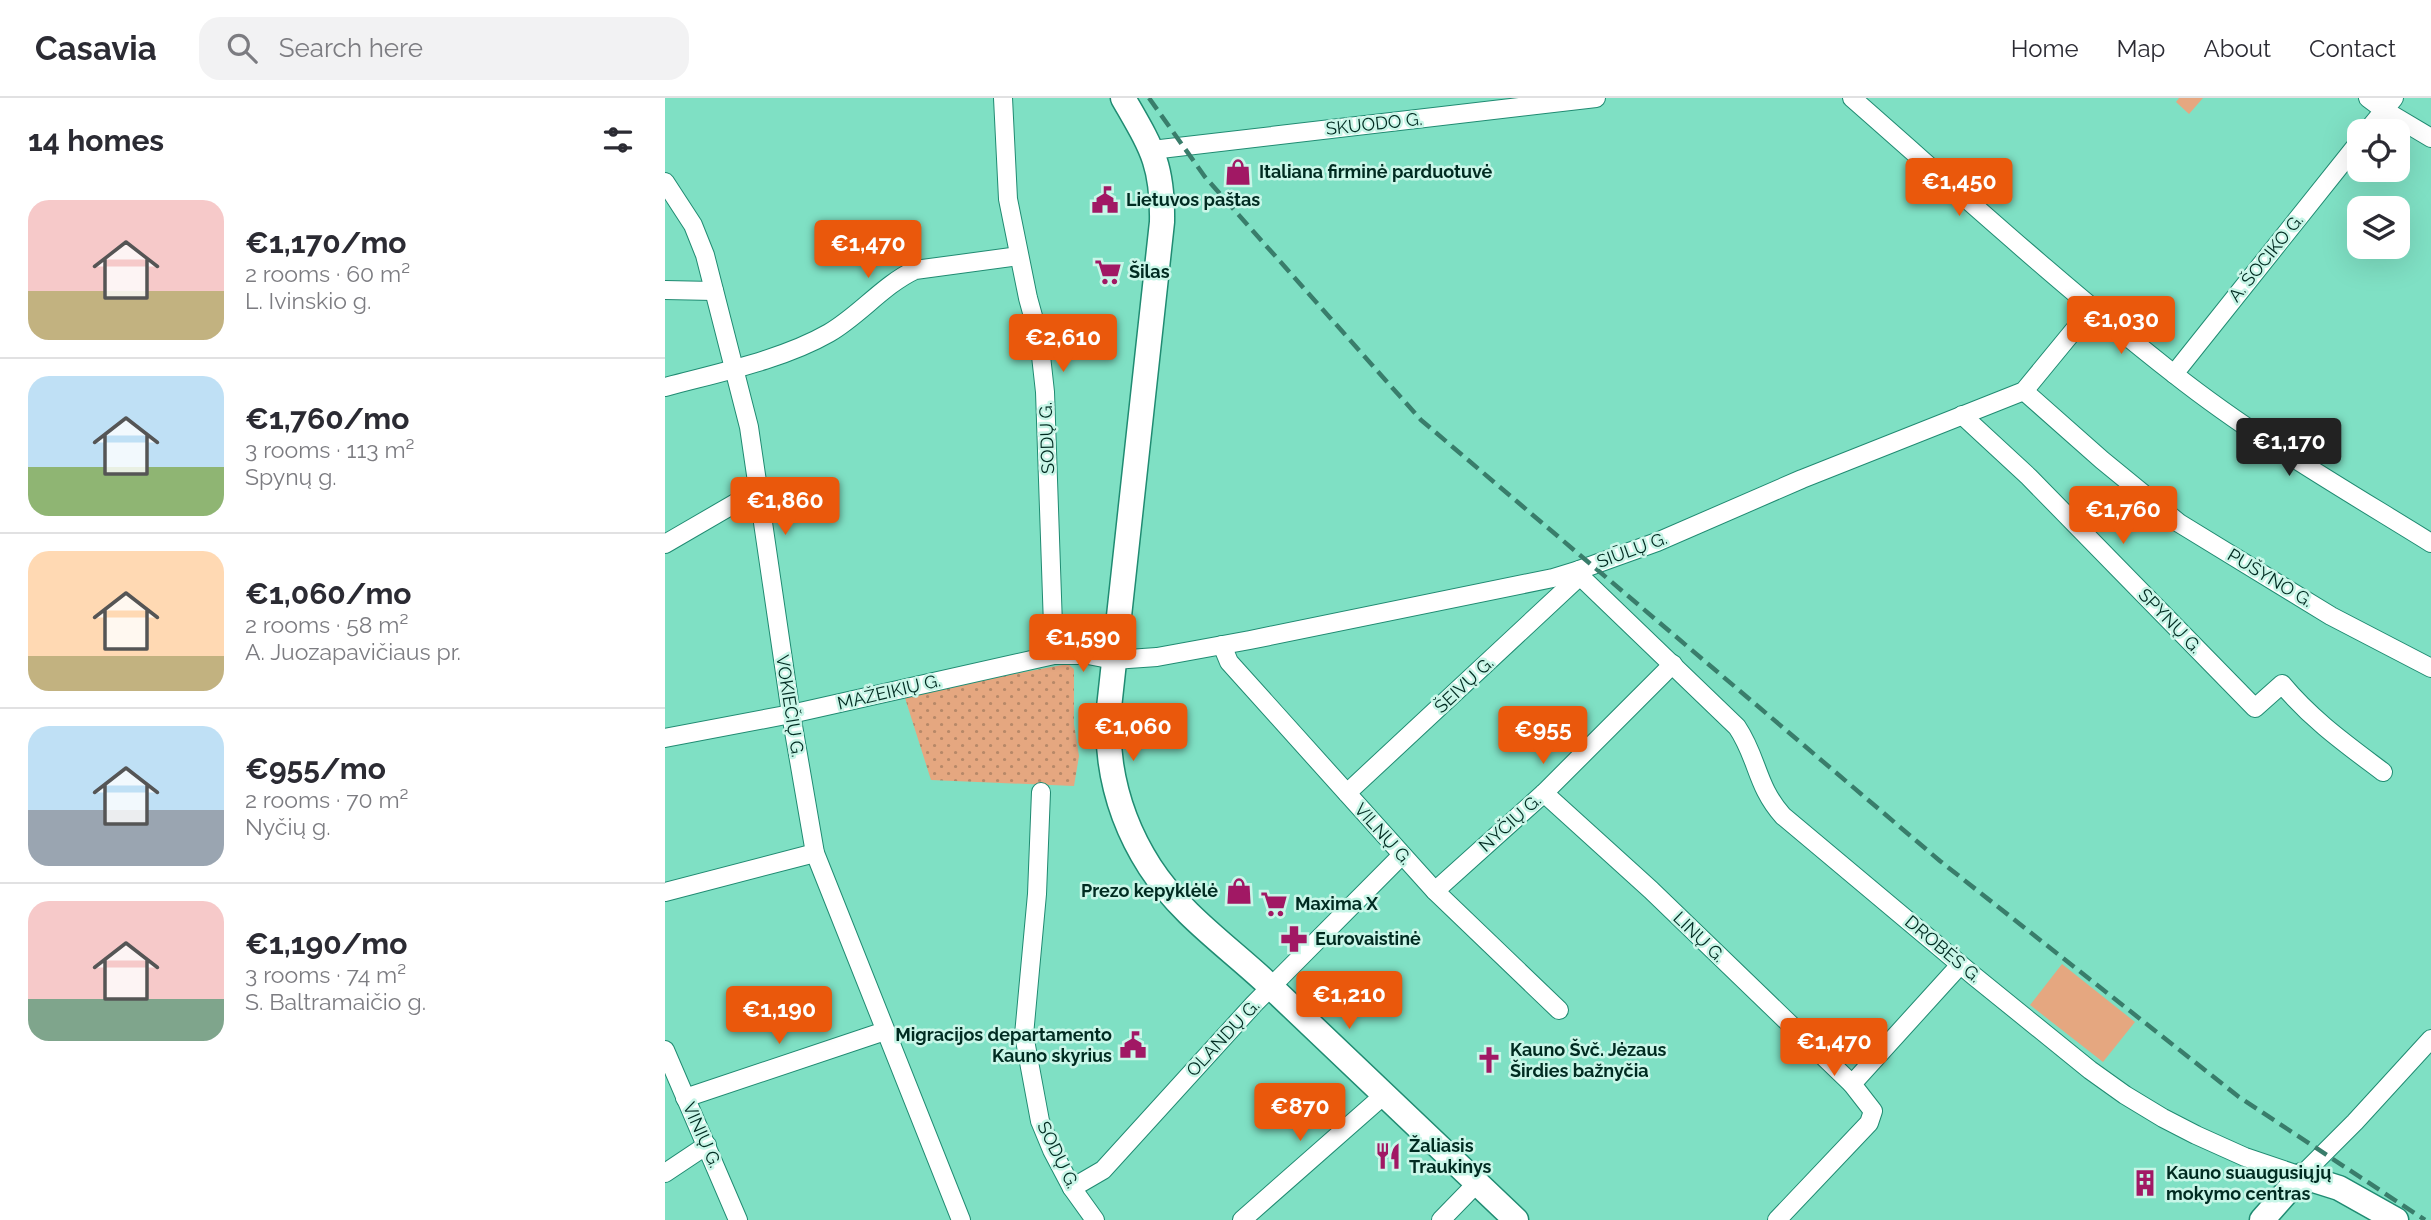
<!DOCTYPE html>
<html lang="en">
<head>
<meta charset="utf-8">
<style>
  body { margin:0; font-family:Raleway,sans-serif; background:#f2f2f3; color:#2b2b33; height:100vh; display:flex; flex-direction:column; font-size:26px; white-space:nowrap }
  * { box-sizing:border-box; margin:0 }
  p { font-size:23px; color:#7c7c81 }
  .icon { flex:none; width:38px; height:38px; fill:none; stroke:currentColor; stroke-width:2; stroke-linecap:round; stroke-linejoin:round }
  .map { position:relative; flex:1; overflow:hidden }
  .sheet { display:flex; flex-direction:column; background:#fff; width:665px }
  .sheet>* { flex:none }
  .buttons { position:absolute; left:1682px; top:21px; display:grid; gap:14px }
  .buttons a { display:grid; place-items:center; width:63px; height:63px; border-radius:14px; background:#fff; box-shadow:0 7px 28px #0002; font-size:35px }
  .price { position:absolute; translate:-50% -60px; padding:0 16px; border-radius:7px; background:#ea580c; color:#fff; font-size:23px; line-height:46px; filter:drop-shadow(0 2px 4px #0008) }
  .price::after { content:''; position:absolute; left:50%; top:42px; width:21px; height:16px; margin-left:-10px; background:inherit; clip-path:polygon(0 0,100% 0,50% 100%) }
  .price.current { background:#222; color:#fff }
  ul { padding:0; list-style:none }
  li { display:flex; align-items:center; gap:21px; height:175px; padding:0 28px }
  li+li { border-top:2px solid #e1e1e2 }
  li span { display:grid; place-items:center; flex:none; width:196px; height:140px; border-radius:21px; color:#555 }
  li>.icon { margin-inline-start:auto }
  span .icon { width:84px; height:84px; fill:#fffc; stroke-width:1 }
  li b { font-size:30px }
  h2 { display:flex; justify-content:space-between; align-items:center; height:84px; padding:0 28px; font-size:30px }
  header { display:flex; align-items:center; gap:42px; box-sizing:border-box; height:98px; padding:0 35px; background:#fff; border-bottom:2px solid #e1e1e2 }
  header strong { font-size:33px }
  nav { display:flex; gap:38px; margin-inline-start:auto; font-size:24px }
  .search { width:490px; height:63px; background:#f2f2f3; display:flex; align-items:center; gap:18px; box-sizing:border-box; padding:0 24px; border-radius:21px; color:#7c7c81; font-size:26px }
  main { display:flex; flex:1; min-height:0 }
  .map>svg:first-child { display:block }
  .grass { fill:url(#grass-dots) }
  .green { fill:#e5a780 }
  .lines { fill:none; stroke-linecap:round; stroke-linejoin:round }
  .street-casing { stroke:#208b72; stroke-width:20 }
  .secondary-casing { stroke:#208b72; stroke-width:27 }
  .street { stroke:#fff; stroke-width:18 }
  .secondary { stroke:#fff; stroke-width:24 }
  .rail { stroke:#397d6b; stroke-width:4.5; stroke-dasharray:14 7; stroke-linecap:butt }
  .labels { text-anchor:middle; stroke-width:5; stroke-linejoin:round; paint-order:stroke }
  .street-label { font-size:18px; fill:#002b21; stroke:#c9f6e8 }
  .poi-label { font-size:18px; font-weight:bold; fill:#002b21; stroke:#c9f6e8; text-anchor:start }
</style>
</head>
<body>
<header>
<strong>Casavia</strong>
<div class="search"><svg class="icon" aria-label="search" viewBox="0 0 24 24"><circle cx="10" cy="10" r="6"/><path d="M15 15l6 6"/></svg>Search here</div>
<nav><a>Home</a><a>Map</a><a>About</a><a>Contact</a></nav>
</header>
<main>
<section class="sheet">
<h2>14 homes<svg class="icon" aria-label="filters" viewBox="0 0 24 24"><path d="M4 7h16M4 17h16"/><circle cx="9" cy="7" r="2"/><circle cx="15" cy="17" r="2"/></svg></h2>
<ul>
<li><span style="background:linear-gradient(#f6c9c9 65%,#c2b280 0)"><svg class="icon" aria-label="home" viewBox="0 0 24 24"><path d="M3 11l9-7 9 7M6 9v11h12V9"/></svg></span><div><b>€1,170/mo</b><p>2 rooms · 60 m²</p><p>L. Ivinskio g.</p></div></li>
<li><span style="background:linear-gradient(#bfe0f5 65%,#8fb573 0)"><svg class="icon" aria-label="home" viewBox="0 0 24 24"><path d="M3 11l9-7 9 7M6 9v11h12V9"/></svg></span><div><b>€1,760/mo</b><p>3 rooms · 113 m²</p><p>Spynų g.</p></div></li>
<li><span style="background:linear-gradient(#ffd9b3 75%,#c2b280 0)"><svg class="icon" aria-label="home" viewBox="0 0 24 24"><path d="M3 11l9-7 9 7M6 9v11h12V9"/></svg></span><div><b>€1,060/mo</b><p>2 rooms · 58 m²</p><p>A. Juozapavičiaus pr.</p></div></li>
<li><span style="background:linear-gradient(#bfe0f5 60%,#9aa5b1 0)"><svg class="icon" aria-label="home" viewBox="0 0 24 24"><path d="M3 11l9-7 9 7M6 9v11h12V9"/></svg></span><div><b>€955/mo</b><p>2 rooms · 70 m²</p><p>Nyčių g.</p></div></li>
<li><span style="background:linear-gradient(#f6c9c9 70%,#7fa58c 0)"><svg class="icon" aria-label="home" viewBox="0 0 24 24"><path d="M3 11l9-7 9 7M6 9v11h12V9"/></svg></span><div><b>€1,190/mo</b><p>3 rooms · 74 m²</p><p>S. Baltramaičio g.</p></div></li>
</ul>
</section>
<div class="map">
<svg width="1766" height="1122" viewBox="0 0 1766 1122">
  <defs>
    <pattern id="grass-dots" width="8" height="8" patternUnits="userSpaceOnUse" patternTransform="scale(1.75)"><rect width="8" height="8" fill="#e5a780"/><path d="M2 2h.1M6 6h.1" fill="none" stroke="#b78868" stroke-width="1.8" stroke-linecap="round"/></pattern>
  </defs>
  <rect width="100%" height="100%" fill="#7fe0c4"/>
  <path class="grass" d="M403 566 409 571V626L414 658 409 688 266 682 240 600 300 585Z"/>
  <g class="green">
    <path d="M1514 0H1538L1524 16 1511 4Z"/>
    <path d="M1397 866 1470 924 1438 964 1365 907Z"/>
  </g>
  <g class="lines">
    <defs>
      <g id="street">
        <path d="M338 0 343 101 363 200 374 240 380 294 389 557"/>
        <path d="M1187 0C1293 93 1398 189 1509 276 1590 340 1679 391 1766 445"/>
        <path d="M1703 0 1719 12 1766 40"/>
        <path d="M1702 33 1729 0"/>
        <path d="M487 52 931 0"/>
        <path d="M0 84 28 127 40 157 84 329 126 616 150 755 296 1122"/>
        <path d="M0 192 49 193"/>
        <path d="M1509 276 1694 44"/>
        <path d="M0 289C52 275 117 262 164 235 195 217 218 187 250 172L354 158"/>
        <path d="M1359 293 1437 362 1514 425 1666 518 1766 570"/>
        <path d="M1297 317 1364 379 1590 610 1617 586C1647 622 1681 646 1718 674"/>
        <path d="M0 446 93 392"/>
        <path d="M914 472 915 478 1072 629C1093 660 1091 688 1118 718L1309 878 1425 972 1460 997 1498 1020 1531 1037 1580 1059 1636 1078 1690 1024 1766 941"/>
        <path d="M557 547 564 564 770 793 894 912"/>
        <path d="M0 640 126 616 389 557H423L449 562 492 559 585 542 888 480 914 472 992 444 1137 381 1359 293 1428 209"/>
        <path d="M376 694 372 796 359 937 375 1023 387 1052 407 1090 430 1122"/>
        <path d="M682 695 915 478"/>
        <path d="M879 695 986 792 1187 986"/>
        <path d="M770 793 879 695 1008 566"/>
        <path d="M0 794 150 755"/>
        <path d="M0 952 73 1122"/>
        <path d="M20 1000 220 933"/>
        <path d="M0 1075 42 1047"/>
        <path d="M407 1090 438 1072 589 906 737 757"/>
        <path d="M577 1122 719 997"/>
        <path d="M776 1122 812 1085"/>
        <path d="M1112 1122 1204 1025 1208 1013 1187 986 1295 867"/>
      </g>
      <g id="secondary">
        <path d="M458 0C486 49 498 65 497 124L443 619C442 673 456 724 485 769 516 817 565 850 605 888 688 966 769 1045 851 1122"/>
        <path d="M1597 1122 1636 1078 1674 1090 1731 1122"/>
      </g>
    </defs>
    <use href="#street" class="street-casing"/>
    <use href="#secondary" class="secondary-casing"/>
    <use href="#street" class="street"/>
    <use href="#secondary" class="secondary"/>
    <path class="rail" d="M484 0 540 79 756 322 1275 763 1574 999 1760 1122"/>
  </g>
  <defs>
    <symbol id="shop-bare" viewBox="-9 -9 18 18"><path d="M-5-2.5h2.3a2.7 3.5 0 0 1 5.4 0H5L5.5 6h-11ZM-1.5-2.5h3a1.5 2.3 0 0 0-3 0Z" fill="#a11864" stroke="#c9f6e8" stroke-width="2.5" paint-order="stroke"/></symbol>
    <symbol id="civic-bare" viewBox="-9 -9 18 18"><path d="M-.6-6.5H3V-4.5H.6V-3L4-1V1h2V6H-6V1h2V-1L-.6-3ZM-1.2 2.5V6h2.4V2.5Z" fill="#a11864" stroke="#c9f6e8" stroke-width="2.5" paint-order="stroke"/></symbol>
    <symbol id="supermarket-bare" viewBox="-9 -9 18 18"><path d="M-6-5.5h2.5l.6 2H6L4.5 2H-2.5L-4.4-4H-6ZM-1.5 3.2a1.3 1.3 0 1 0 .1 0ZM3 3.2a1.3 1.3 0 1 0 .1 0Z" fill="#a11864" stroke="#c9f6e8" stroke-width="2.5" paint-order="stroke"/></symbol>
    <symbol id="pharmacy-bare" viewBox="-9 -9 18 18"><path d="M-2-6h4v4h4v4h-4v4h-4v-4h-4v-4h4Z" fill="#a11864" stroke="#c9f6e8" stroke-width="2.5" paint-order="stroke"/></symbol>
    <symbol id="church-bare" viewBox="-9 -9 18 18"><path d="M-1.2-6h2.4v3.5h3.3v2.4h-3.3V6h-2.4V-.1h-3.3v-2.4h3.3Z" fill="#a11864" stroke="#c9f6e8" stroke-width="2.5" paint-order="stroke"/></symbol>
    <symbol id="restaurant-bare" viewBox="-9 -9 18 18"><path d="M-5-6h1v4h1v-4h1v4h1v-4h1v5L-1.5 .5V6h-2V.5L-5-1ZM5-6V6H3V1.5H1.5Q1.5-4 5-6Z" fill="#a11864" stroke="#c9f6e8" stroke-width="2.5" paint-order="stroke"/></symbol>
    <symbol id="building-bare" viewBox="-9 -9 18 18"><path d="M-4-6H4V6H1V3H-1V6H-4ZM-2.5-4.3h1.7v1.8h-1.7ZM.8-4.3h1.7v1.8H.8ZM-2.5-1h1.7V.8h-1.7ZM.8-1h1.7V.8H.8Z" fill="#a11864" stroke="#c9f6e8" stroke-width="2.5" paint-order="stroke"/></symbol>
  </defs>
  <g fill-rule="evenodd">
    <use href="#shop-bare" x="554" y="55" width="38" height="38"/>
    <use href="#civic-bare" x="421" y="83" width="38" height="38"/>
    <use href="#supermarket-bare" x="424" y="155" width="38" height="38"/>
    <use href="#shop-bare" x="555" y="774" width="38" height="38"/>
    <use href="#supermarket-bare" x="590" y="787" width="38" height="38"/>
    <use href="#pharmacy-bare" x="610" y="822" width="38" height="38"/>
    <use href="#civic-bare" x="449" y="928" width="38" height="38"/>
    <use href="#church-bare" x="805" y="943" width="38" height="38"/>
    <use href="#restaurant-bare" x="704" y="1039" width="38" height="38"/>
    <use href="#building-bare" x="1461" y="1066" width="38" height="38"/>
  </g>
  <g class="labels">
    <g class="street-label">
      <text transform="translate(709 26) rotate(-6)" y="6">SKUODO G.</text>
      <text transform="translate(1601 160) rotate(-51)" y="6">A. ŠOCIKO G.</text>
      <text transform="translate(382 340) rotate(-92)" y="6">SODŲ G.</text>
      <text transform="translate(967 452) rotate(-20)" y="6">SIŪLŲ G.</text>
      <text transform="translate(1605 480) rotate(31)" y="6">PUŠYNO G.</text>
      <text transform="translate(1505 523) rotate(46)" y="6">SPYNŲ G.</text>
      <text transform="translate(799 587) rotate(-43)" y="6">ŠEIVŲ G.</text>
      <text transform="translate(224 594) rotate(-13)" y="6">MAŽEIKIŲ G.</text>
      <text transform="translate(125 608) rotate(81)" y="6">VOKIEČIŲ G.</text>
      <text transform="translate(845 725) rotate(-42)" y="6">NYČIŲ G.</text>
      <text transform="translate(718 736) rotate(48)" y="6">VILNŲ G.</text>
      <text transform="translate(1034 839) rotate(44)" y="6">LINŲ G.</text>
      <text transform="translate(1278 851) rotate(40)" y="6">DROBĖS G.</text>
      <text transform="translate(558 940) rotate(-47)" y="6">OLANDŲ G.</text>
      <text transform="translate(37 1037) rotate(66)" y="6">VINIŲ G.</text>
      <text transform="translate(393 1057) rotate(64)" y="6">SODŲ G.</text>
    </g>
    <g class="poi-label">
      <text x="594" y="80">Italiana firminė parduotuvė</text>
      <text x="461" y="108">Lietuvos paštas</text>
      <text x="464" y="180">Šilas</text>
      <text x="553" y="799" text-anchor="end">Prezo kepyklėlė</text>
      <text x="630" y="812">Maxima X</text>
      <text x="650" y="847">Eurovaistinė</text>
      <text x="447" y="943" text-anchor="end">Migracijos departamento<tspan x="447" dy="21">Kauno skyrius</tspan></text>
      <text x="845" y="958">Kauno Švč. Jėzaus<tspan x="845" dy="21">Širdies bažnyčia</tspan></text>
      <text x="744" y="1054">Žaliasis<tspan x="744" dy="21">Traukinys</tspan></text>
      <text x="1501" y="1081">Kauno suaugusiųjų<tspan x="1501" dy="21">mokymo centras</tspan></text>
    </g>
  </g>
</svg>
<div class="buttons">
<a><svg class="icon" aria-label="locate" viewBox="0 0 24 24"><circle cx="12" cy="12" r="6"/><path d="M12 2v4M12 18v4M2 12h4M18 12h4"/></svg></a>
<a><svg class="icon" aria-label="layers" viewBox="0 0 24 24"><path d="M12 4l9 5-9 5-9-5zM3 14l9 5 9-5"/></svg></a>
</div>
<b class="price" style="left:1294px;top:120px">€1,450</b>
<b class="price" style="left:203px;top:182px">€1,470</b>
<b class="price" style="left:1456px;top:258px">€1,030</b>
<b class="price" style="left:398px;top:276px">€2,610</b>
<b class="price current" style="left:1624px;top:380px">€1,170</b>
<b class="price" style="left:120px;top:439px">€1,860</b>
<b class="price" style="left:1458px;top:448px">€1,760</b>
<b class="price" style="left:418px;top:576px">€1,590</b>
<b class="price" style="left:468px;top:665px">€1,060</b>
<b class="price" style="left:878px;top:668px">€955</b>
<b class="price" style="left:684px;top:933px">€1,210</b>
<b class="price" style="left:114px;top:948px">€1,190</b>
<b class="price" style="left:1169px;top:980px">€1,470</b>
<b class="price" style="left:635px;top:1045px">€870</b>
</div>
</main>
</body>
</html>
